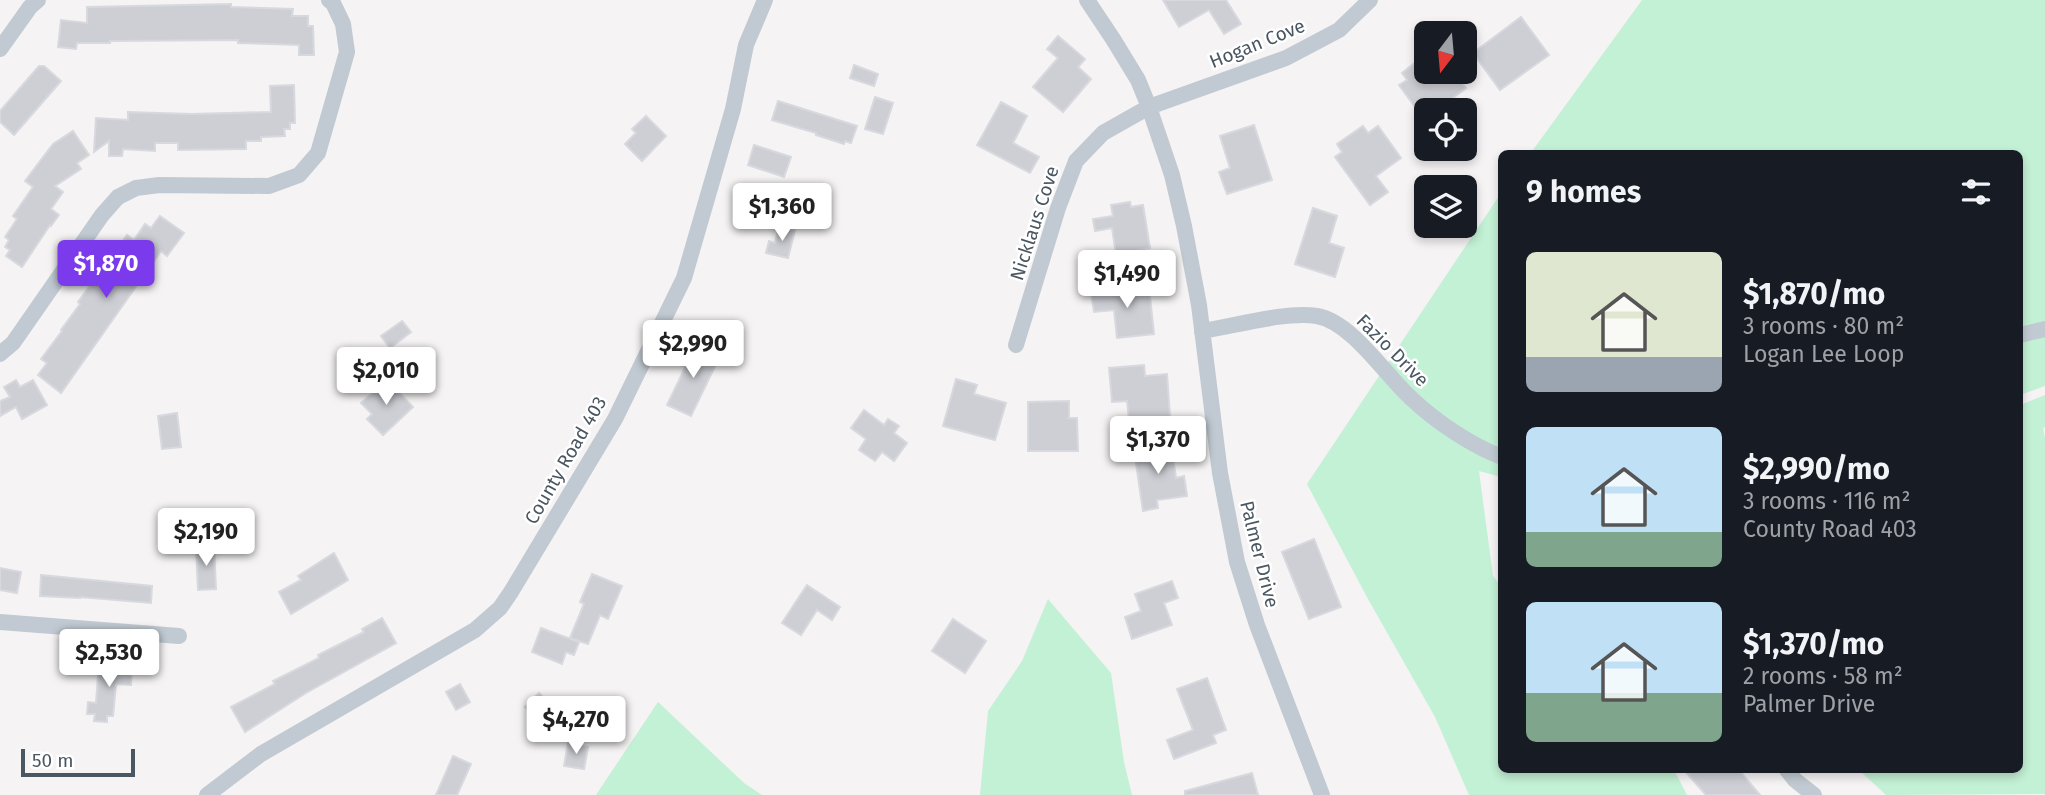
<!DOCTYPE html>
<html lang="en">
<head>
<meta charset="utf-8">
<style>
  body { margin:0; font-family:"Fira Sans",sans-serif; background:#242831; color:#f1f3f6; height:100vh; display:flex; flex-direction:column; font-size:26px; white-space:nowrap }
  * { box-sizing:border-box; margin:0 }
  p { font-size:23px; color:#9ea1a6 }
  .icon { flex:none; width:38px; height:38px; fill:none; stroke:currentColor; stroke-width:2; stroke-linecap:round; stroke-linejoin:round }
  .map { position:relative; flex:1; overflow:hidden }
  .drawer { position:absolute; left:1498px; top:150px; width:525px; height:623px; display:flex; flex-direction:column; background:#171b24; border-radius:10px; box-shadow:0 4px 10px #0003 }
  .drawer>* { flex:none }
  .needle { width:46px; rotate:196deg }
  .controls { position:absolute; left:1414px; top:21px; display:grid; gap:14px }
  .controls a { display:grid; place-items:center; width:63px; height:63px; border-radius:10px; background:#171b24; box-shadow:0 4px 10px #0003; font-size:35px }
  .scale { position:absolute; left:21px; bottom:18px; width:114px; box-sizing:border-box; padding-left:7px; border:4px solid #4a5661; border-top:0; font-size:19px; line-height:24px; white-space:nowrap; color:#4a5661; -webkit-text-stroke:5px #fff; paint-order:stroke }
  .price { position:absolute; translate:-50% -60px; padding:0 16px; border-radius:7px; background:#fff; color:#222; font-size:23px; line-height:46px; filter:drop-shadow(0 2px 4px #0008) }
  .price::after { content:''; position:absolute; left:50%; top:42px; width:21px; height:16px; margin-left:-10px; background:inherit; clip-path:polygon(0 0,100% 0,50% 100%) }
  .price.on { background:#7c3aed; color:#fff }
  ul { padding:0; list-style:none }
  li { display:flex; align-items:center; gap:21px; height:175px; padding:0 28px }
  li span { display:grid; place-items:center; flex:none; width:196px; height:140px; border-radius:10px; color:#555 }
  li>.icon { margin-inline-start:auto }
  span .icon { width:84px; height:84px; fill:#fffc; stroke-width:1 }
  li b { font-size:30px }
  h2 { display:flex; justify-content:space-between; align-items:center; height:84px; padding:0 28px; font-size:30px }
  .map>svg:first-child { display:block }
  .green { fill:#c3f1d5 }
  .building { fill:#cdcfd5; stroke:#d7d9de; stroke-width:2 }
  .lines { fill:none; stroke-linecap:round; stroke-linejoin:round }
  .minor { stroke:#c1cad2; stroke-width:16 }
  .labels { text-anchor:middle; stroke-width:5; stroke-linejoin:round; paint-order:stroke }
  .street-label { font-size:19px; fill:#4a5661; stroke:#fff }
</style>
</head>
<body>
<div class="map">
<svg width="2045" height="795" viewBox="0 0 2045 795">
  <rect width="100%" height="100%" fill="#f5f3f3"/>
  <g class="green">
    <path d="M1642 0H2045V386L2020 395V154H1530Z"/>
    <path d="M1501 193V477L1479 471 1493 576 1501 586 1502 770H1674L1687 795H1469L1435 717 1368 599 1307 484Z"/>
    <path d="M2045 395V427L2043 428 2045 438V794L1886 795 1859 770H2020V405Z"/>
    <path d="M1048 599 1111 673 1124 762 1132 795H980L988 711 1022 661Z"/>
    <path d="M658 702 744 783 762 795H596Z"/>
  </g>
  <g class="building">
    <path d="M1163 0H1226L1241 24 1224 34 1209 10 1179 27Z"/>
    <path d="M231 4V7L293 9 292 16H308V26H313L314 55H299V45L238 43V40L110 41V43H77L76 49 58 47 61 20 87 23V7Z"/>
    <path d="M1521 17 1549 55 1500 90 1473 53Z"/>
    <path d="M1058 36 1085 59 1078 67 1091 79 1063 112 1033 87 1058 58 1047 49Z"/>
    <path d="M1426 54V72H1454L1466 88 1437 110H1426V122L1399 85 1407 80 1402 73Z"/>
    <path d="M854 65 878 74 874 86 850 78Z"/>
    <path d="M39 66H44L61 81 14 135 0 122V111Z"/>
    <path d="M294 85 295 123H290V129H284L285 136 261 137V141H246V149L178 150V143H155V151L123 149 122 156H109V141L94 152 96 118 128 120V112L191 114 271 112 270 86Z"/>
    <path d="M875 97 893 103 883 134 865 129Z"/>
    <path d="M778 101 857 126 851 143 845 141 844 144 816 135V133L772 120Z"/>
    <path d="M1001 102 1027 116 1013 143 1039 157 1030 173 977 145Z"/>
    <path d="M646 116 666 136 642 161 625 144 636 133 632 129Z"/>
    <path d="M1254 125 1272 180 1227 194 1219 172 1230 168 1220 136Z"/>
    <path d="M1363 126 1368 133 1378 126 1401 158 1376 176 1388 192 1370 205 1335 157 1342 152 1337 144Z"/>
    <path d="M73 131 89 155 77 163 81 169 55 186 63 192 51 209 59 215 51 226 50 225 22 267 6 256 10 250 5 247 9 240 5 237 17 219 13 216 33 187 25 181 53 144Z"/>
    <path d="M754 145 791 157 784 177 748 165Z"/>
    <path d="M1130 202 1131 207 1143 205 1150 248 1116 254 1112 228 1095 231 1093 219 1113 216 1111 205Z"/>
    <path d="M1313 208 1337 216 1329 243 1344 248 1335 277 1295 264Z"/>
    <path d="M160 216 184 233 167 256 161 251 61 393 38 375 47 363 41 359 62 331 61 330 80 304 78 302 127 235 134 240 145 224 151 228Z"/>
    <path d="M779 226 795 230 788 258 766 253 769 241 775 243Z"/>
    <path d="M1149 287 1154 334 1117 338 1114 310 1094 312 1091 293Z"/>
    <path d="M402 321 411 332 390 348 381 336Z"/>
    <path d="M696 345 720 356 691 416 667 405Z"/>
    <path d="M1144 365 1145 376 1167 374 1170 417 1129 420 1127 401 1112 402 1109 368Z"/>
    <path d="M956 379 977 385 974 394 1006 403 995 440 943 426Z"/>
    <path d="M16 380 20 387 33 380 47 405 22 419 16 407 0 416V401L10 397 4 387Z"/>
    <path d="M387 380 413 407 383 435 367 419 372 414 361 403Z"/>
    <path d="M1069 401V418H1077L1078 451H1028V402Z"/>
    <path d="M864 410 884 425 888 419 899 426 894 433 907 443 894 461 882 452 875 461 859 450 866 439 851 428Z"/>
    <path d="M177 413 181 447 162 449 158 416Z"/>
    <path d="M1171 444 1176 478 1184 476 1187 496 1157 500 1158 508 1143 511 1134 450Z"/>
    <path d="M1314 539 1341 607 1309 619 1282 552Z"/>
    <path d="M214 546 216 589 198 590 196 547Z"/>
    <path d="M334 553 348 580 291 614 279 592 301 580 298 576Z"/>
    <path d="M0 568 21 572 17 593 0 590Z"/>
    <path d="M592 574 622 586 608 619 600 615 588 644 570 638 584 604 580 602Z"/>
    <path d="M41 575 152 586 151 603 80 597V598L40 596Z"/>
    <path d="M1172 581 1178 598 1164 603 1172 625 1132 639 1125 617 1141 611 1135 594Z"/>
    <path d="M807 585 840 607 832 620 817 610 801 635 782 623Z"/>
    <path d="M382 618 396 643 306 693 245 732 231 707 275 684 273 681 319 658 318 655 364 632 362 629Z"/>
    <path d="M953 619 986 641 965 673 932 651Z"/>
    <path d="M541 628 579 642 574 655 566 652 562 664 532 652Z"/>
    <path d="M99 662 132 664 131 685 116 684 113 716H107V722L94 721 95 714H87L88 702 96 703Z"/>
    <path d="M1207 678 1226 730 1213 735 1216 743 1174 759 1167 740 1193 730 1177 689Z"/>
    <path d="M460 684 470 702 456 710 446 692Z"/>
    <path d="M539 693 558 713 544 727 525 707Z"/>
    <path d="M568 743 588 747 584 769 564 766Z"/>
    <path d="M453 756 471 764 457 795H436Z"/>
    <path d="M1684 770H1739L1760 795H1706Z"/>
    <path d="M1252 773 1258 795H1185V791Z"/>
  </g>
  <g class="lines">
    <g class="minor">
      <path d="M1087 0 1113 39 1138 80 1149 107 1172 175 1184 226 1199 305 1220 473 1237 562 1257 625 1322 795"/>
      <path d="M0 49 30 7 38 0"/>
      <path d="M1202 331C1235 326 1286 311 1317 316 1352 322 1386 376 1412 399 1435 421 1472 446 1502 457"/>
      <path d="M2020 335 2045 329"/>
      <path d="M1016 345 1058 208 1076 161 1103 133 1149 107 1286 58 1339 30 1370 0"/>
      <path d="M0 354 13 343 102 215 118 197 136 188 159 185 269 186 299 175 318 153 347 52 343 24 333 3 329 0"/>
      <path d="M0 622 179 636"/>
      <path d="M1787 770 1795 780 1814 795"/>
      <path d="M207 795 261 754 475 630 500 608 511 592 615 419 684 278 733 109 746 45 765 0"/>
    </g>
  </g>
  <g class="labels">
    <g class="street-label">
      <text transform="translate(1257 43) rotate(-22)" y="7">Hogan Cove</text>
      <text transform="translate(1034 223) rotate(-72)" y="7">Nicklaus Cove</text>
      <text transform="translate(1393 350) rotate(45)" y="7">Fazio Drive</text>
      <text transform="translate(565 460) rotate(-60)" y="7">County Road 403</text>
      <text transform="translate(1260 554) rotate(76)" y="7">Palmer Drive</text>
    </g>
  </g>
</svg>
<div class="controls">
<a><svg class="needle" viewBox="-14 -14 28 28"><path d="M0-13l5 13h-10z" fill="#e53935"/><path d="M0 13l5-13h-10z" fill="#9ea1a6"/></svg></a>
<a><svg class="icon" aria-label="locate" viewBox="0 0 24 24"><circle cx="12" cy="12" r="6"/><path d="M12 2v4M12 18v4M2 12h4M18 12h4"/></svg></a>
<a><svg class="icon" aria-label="layers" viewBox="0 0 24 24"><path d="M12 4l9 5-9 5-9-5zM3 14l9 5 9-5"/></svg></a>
</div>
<div class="scale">50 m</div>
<b class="price" style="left:782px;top:243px">$1,360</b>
<b class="price on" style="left:106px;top:300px">$1,870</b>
<b class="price" style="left:1127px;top:310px">$1,490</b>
<b class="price" style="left:693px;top:380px">$2,990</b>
<b class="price" style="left:386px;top:407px">$2,010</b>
<b class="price" style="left:1158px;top:476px">$1,370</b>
<b class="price" style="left:206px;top:568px">$2,190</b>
<b class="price" style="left:109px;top:689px">$2,530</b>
<b class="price" style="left:576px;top:756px">$4,270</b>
<section class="drawer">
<h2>9 homes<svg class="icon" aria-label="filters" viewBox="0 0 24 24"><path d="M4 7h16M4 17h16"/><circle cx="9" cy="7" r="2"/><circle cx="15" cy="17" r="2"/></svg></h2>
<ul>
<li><span style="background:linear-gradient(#dfe7d0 75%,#9aa5b1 0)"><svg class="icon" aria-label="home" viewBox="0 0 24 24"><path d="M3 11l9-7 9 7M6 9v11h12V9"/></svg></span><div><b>$1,870/mo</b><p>3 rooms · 80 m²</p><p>Logan Lee Loop</p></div></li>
<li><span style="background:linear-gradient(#bfe0f5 75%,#7fa58c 0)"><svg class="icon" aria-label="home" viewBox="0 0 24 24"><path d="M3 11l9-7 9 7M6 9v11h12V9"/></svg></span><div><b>$2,990/mo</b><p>3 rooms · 116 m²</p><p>County Road 403</p></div></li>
<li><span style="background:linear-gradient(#bfe0f5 65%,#7fa58c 0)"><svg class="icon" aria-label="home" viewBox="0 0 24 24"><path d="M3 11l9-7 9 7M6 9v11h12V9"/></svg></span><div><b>$1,370/mo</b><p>2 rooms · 58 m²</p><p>Palmer Drive</p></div></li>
</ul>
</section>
</div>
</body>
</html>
